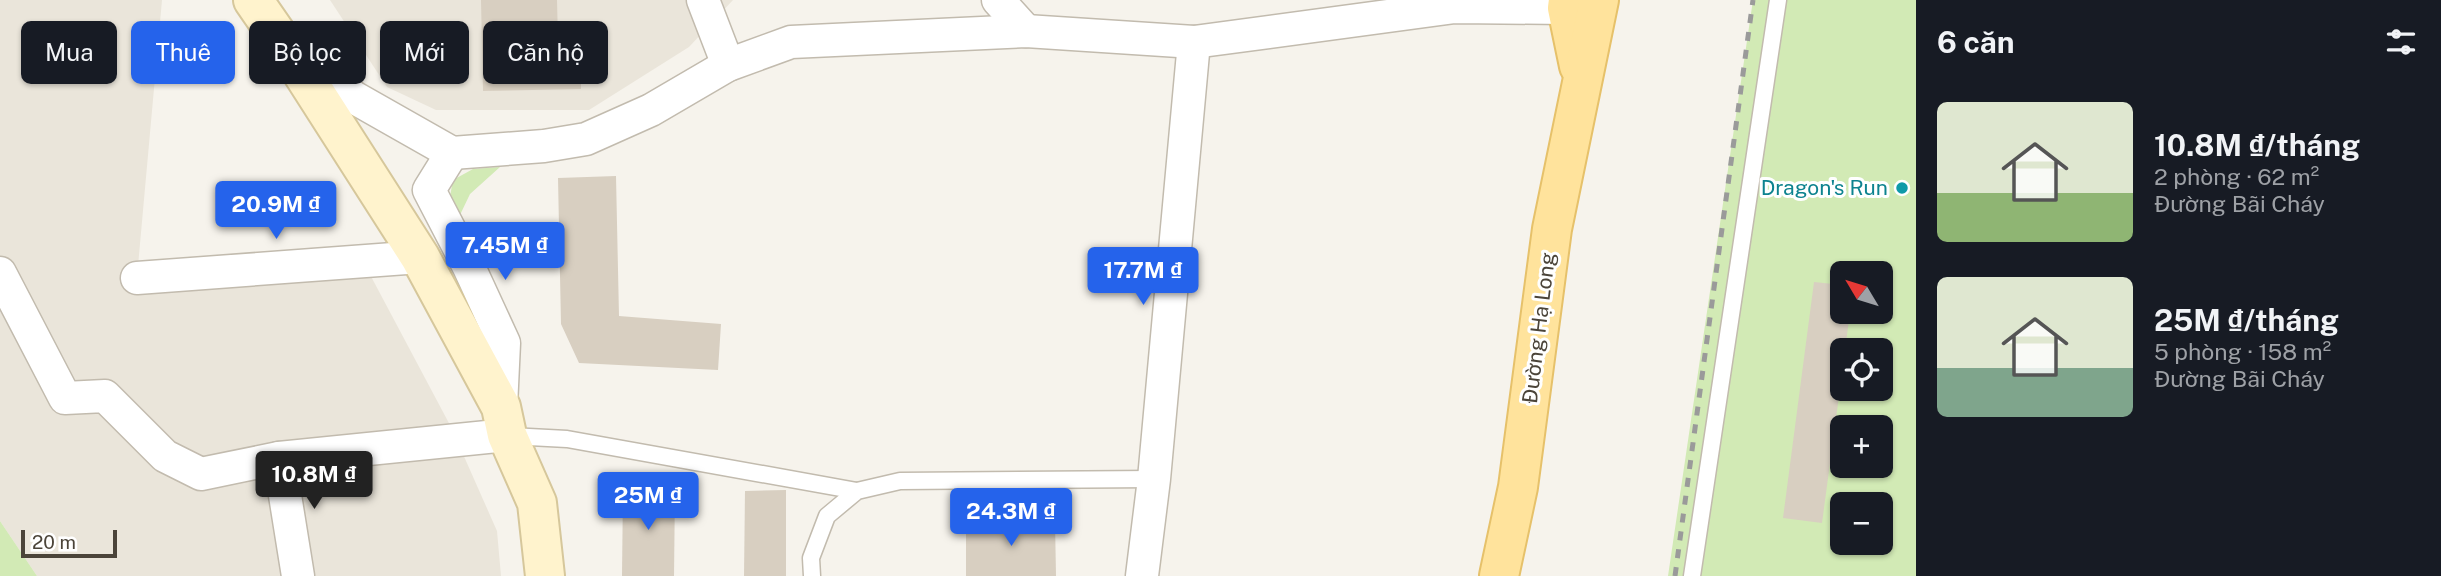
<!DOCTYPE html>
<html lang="vi">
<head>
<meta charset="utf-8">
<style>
  body { margin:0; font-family:"Public Sans",sans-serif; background:#20242c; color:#f1f3f6; height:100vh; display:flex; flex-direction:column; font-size:26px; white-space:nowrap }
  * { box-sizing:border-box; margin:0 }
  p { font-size:23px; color:#9ea1a6 }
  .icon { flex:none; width:38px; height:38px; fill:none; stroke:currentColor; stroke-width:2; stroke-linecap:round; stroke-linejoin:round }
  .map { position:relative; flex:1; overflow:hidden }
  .sheet { display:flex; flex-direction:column; background:#171b24; width:525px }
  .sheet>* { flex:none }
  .guide { position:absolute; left:21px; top:21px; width:665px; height:63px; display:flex; gap:14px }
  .needle { width:46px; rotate:308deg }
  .fabs { position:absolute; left:1830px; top:261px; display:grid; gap:14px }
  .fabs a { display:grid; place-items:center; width:63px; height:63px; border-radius:10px; background:#171b24; box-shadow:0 2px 5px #0004; font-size:35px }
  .scale { position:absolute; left:21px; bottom:18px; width:96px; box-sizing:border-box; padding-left:7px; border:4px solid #4b4439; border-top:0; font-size:19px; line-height:24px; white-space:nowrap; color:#4b4439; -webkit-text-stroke:5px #fff; paint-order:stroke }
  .price { position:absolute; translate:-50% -60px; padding:0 16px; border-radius:7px; background:#2563eb; color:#fff; font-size:23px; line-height:46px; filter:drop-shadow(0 2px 4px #0008) }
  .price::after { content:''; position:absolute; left:50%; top:42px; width:21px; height:16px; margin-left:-10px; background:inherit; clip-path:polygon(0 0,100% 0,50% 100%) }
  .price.active { background:#222; color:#fff }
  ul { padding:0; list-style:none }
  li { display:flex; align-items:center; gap:21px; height:175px; padding:0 21px }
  li span { display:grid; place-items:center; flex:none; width:196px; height:140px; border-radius:10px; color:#555 }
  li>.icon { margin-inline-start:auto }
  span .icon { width:84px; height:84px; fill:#fffc; stroke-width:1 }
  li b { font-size:30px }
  h2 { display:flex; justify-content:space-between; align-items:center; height:84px; padding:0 21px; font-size:30px }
  .chip { padding:0 24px; border-radius:10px; background:#171b24; box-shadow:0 2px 5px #0004; font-size:24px; line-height:63px }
  .chip.active { background:#2563eb; color:#fff }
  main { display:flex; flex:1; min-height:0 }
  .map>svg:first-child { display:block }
  .residential { fill:#eae5da }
  .green { fill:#d2eab5; fill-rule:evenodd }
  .building { fill:#d8cfc1 }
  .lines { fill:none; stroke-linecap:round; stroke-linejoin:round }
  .lane-casing { stroke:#c2bbae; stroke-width:19 }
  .street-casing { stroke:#c2bbae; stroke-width:35 }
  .secondary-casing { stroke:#d6c79b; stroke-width:42 }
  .primary-casing { stroke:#e6c16a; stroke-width:42 }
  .lane { stroke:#fff; stroke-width:16 }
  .street { stroke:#fff; stroke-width:32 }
  .secondary { stroke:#fff3cd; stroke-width:38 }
  .primary { stroke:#ffe39c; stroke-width:38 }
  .rail { stroke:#9a9a9a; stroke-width:5; stroke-dasharray:9 9; stroke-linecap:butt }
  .culture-dot { fill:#0f9aa8; stroke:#fff; stroke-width:2.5 }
  .labels { text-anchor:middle; stroke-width:6; stroke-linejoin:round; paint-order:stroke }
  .culture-label { font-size:21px; fill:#0d838f; stroke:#fff; text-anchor:end }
  .street-label { font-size:21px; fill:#4b4439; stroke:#fff }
</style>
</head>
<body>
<main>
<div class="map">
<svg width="1916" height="576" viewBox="0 0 1916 576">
  <rect width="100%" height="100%" fill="#f6f3ec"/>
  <g class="residential">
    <path d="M0 0H162L138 266 366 267 451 427 497 531 501 576H37L0 521Z"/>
    <path d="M330 0H733L689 47 589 110H436L387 87Z"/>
  </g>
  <g class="green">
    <path d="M1753 0H1916V576H1668ZM1843 273H1881V312H1843ZM1843 350H1881V388H1843ZM1843 427H1881V466H1843ZM1843 504H1881V542H1843Z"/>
    <path d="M500 167 470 194 459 217 449 202 453 180 473 169Z"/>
    <path d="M0 521 37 576H0Z"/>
  </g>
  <g class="building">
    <path d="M481 0H557L558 41 581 40V89L483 91Z"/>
    <path d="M616 176 619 316 721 324 718 370 579 363 561 324 558 178Z"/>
    <path d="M1814 282 1843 285V312H1850L1845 350H1843V366L1822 523 1783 518Z"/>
    <path d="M623 488 675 489 674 576H622Z"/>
    <path d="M786 490V576H744L745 491Z"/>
    <path d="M966 520 1055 521 1056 576H966Z"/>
  </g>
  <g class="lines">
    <defs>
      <g id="lane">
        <path d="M510 436 567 439 857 491"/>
        <path d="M812 576 811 558 827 516 857 491 900 481 1154 479"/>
        <path d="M1692 576 1778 0"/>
      </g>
      <g id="street">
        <path d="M703 0 728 65"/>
        <path d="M998 0 1026 31"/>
        <path d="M296 56 355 98 452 153 544 146 586 139 651 110 728 65 791 42 1026 31 1194 42 1455 7 1567 8"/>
        <path d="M452 153 429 190 469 267 504 343 501 407"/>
        <path d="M0 273 65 398 105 396 165 456 201 474 279 458 507 435"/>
        <path d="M137 278 420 257"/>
        <path d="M279 458 298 576"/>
        <path d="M1142 576 1154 479 1194 42"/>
      </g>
      <path id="secondary" d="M253 0 287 49 420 257 501 407 507 435 537 503 545 576"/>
      <g id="primary">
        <path d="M1568 0 1567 8 1579 66"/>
        <path d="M1499 576 1518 487 1552 229 1599 0"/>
      </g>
    </defs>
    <use href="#lane" class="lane-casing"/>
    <use href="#street" class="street-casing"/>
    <use href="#secondary" class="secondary-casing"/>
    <use href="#primary" class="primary-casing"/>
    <use href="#lane" class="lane"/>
    <use href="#street" class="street"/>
    <use href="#secondary" class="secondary"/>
    <use href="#primary" class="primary"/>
    <path class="rail" d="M1675 576 1753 0"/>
  </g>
  <circle class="culture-dot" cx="1902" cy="188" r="7"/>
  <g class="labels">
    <g class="culture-label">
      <text x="1888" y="195">Dragon's Run</text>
    </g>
    <g class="street-label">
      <text transform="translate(1539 328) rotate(-83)" y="7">Đường Hạ Long</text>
    </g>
  </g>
</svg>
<div class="fabs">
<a><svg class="needle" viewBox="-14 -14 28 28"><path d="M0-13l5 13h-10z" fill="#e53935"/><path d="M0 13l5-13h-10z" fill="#9ea1a6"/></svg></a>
<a><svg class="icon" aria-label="locate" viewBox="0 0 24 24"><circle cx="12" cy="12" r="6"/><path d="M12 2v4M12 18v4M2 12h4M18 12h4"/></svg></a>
<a>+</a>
<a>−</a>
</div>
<div class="scale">20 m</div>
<b class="price" style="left:276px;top:241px">20.9M ₫</b>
<b class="price" style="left:505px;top:282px">7.45M ₫</b>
<b class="price" style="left:1143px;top:307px">17.7M ₫</b>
<b class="price active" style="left:314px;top:511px">10.8M ₫</b>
<b class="price" style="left:648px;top:532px">25M ₫</b>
<b class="price" style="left:1011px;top:548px">24.3M ₫</b>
<div class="guide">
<a class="chip">Mua</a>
<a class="chip active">Thuê</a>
<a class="chip">Bộ lọc</a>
<a class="chip">Mới</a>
<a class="chip">Căn hộ</a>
</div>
</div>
<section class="sheet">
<h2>6 căn<svg class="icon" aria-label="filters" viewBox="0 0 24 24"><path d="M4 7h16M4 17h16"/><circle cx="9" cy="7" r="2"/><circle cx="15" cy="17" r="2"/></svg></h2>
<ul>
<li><span style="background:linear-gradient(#dfe7d0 65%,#8fb573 0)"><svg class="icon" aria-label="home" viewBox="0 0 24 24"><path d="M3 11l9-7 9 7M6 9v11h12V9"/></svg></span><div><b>10.8M ₫/tháng</b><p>2 phòng · 62 m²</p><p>Đường Bãi Cháy</p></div></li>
<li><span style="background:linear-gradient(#dfe7d0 65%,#7fa58c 0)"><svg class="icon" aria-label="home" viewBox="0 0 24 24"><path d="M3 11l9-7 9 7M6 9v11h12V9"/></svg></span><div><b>25M ₫/tháng</b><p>5 phòng · 158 m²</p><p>Đường Bãi Cháy</p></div></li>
</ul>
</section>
</main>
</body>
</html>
